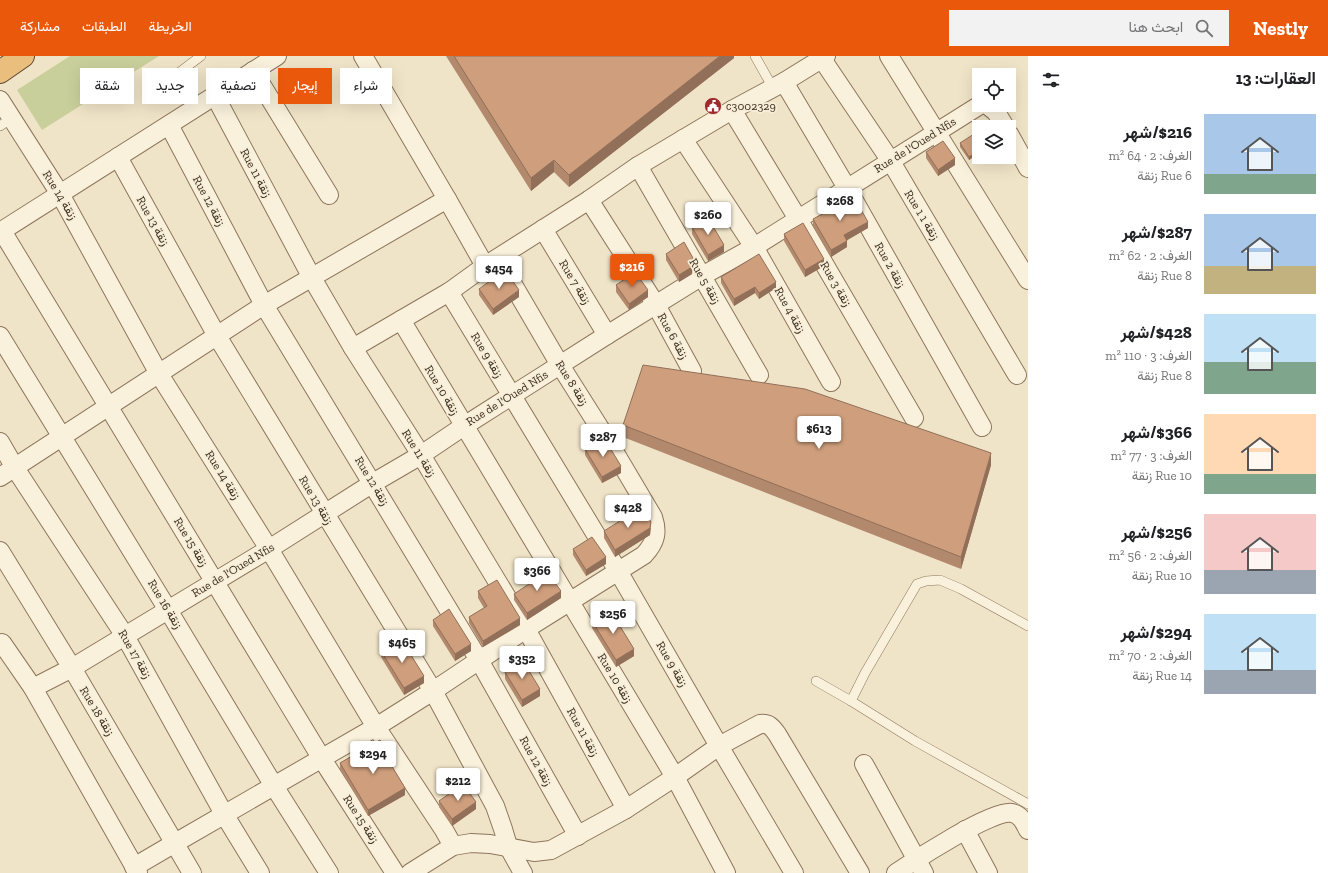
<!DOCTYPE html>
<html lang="ar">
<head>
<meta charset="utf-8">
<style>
  body { margin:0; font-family:"Zilla Slab",Vazirmatn,serif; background:#f2f2f2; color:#202124; direction:rtl; height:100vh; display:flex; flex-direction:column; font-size:15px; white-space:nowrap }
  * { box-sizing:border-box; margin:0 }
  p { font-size:13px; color:#757577 }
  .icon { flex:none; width:22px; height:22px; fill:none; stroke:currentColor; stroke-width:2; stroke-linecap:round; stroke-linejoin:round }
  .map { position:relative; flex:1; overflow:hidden; direction:ltr }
  .details { display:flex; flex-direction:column; background:#fff; width:300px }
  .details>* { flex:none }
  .top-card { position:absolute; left:12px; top:12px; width:380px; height:36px; direction:rtl; display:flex; gap:8px }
  .tools { position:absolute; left:972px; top:12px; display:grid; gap:8px }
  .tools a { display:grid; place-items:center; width:44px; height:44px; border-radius:0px; background:#fff; box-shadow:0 4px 16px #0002; font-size:20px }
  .price { position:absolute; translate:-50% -34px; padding:0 9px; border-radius:4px; background:#fff; color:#222; font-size:13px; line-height:26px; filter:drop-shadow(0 1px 2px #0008) }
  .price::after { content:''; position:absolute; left:50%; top:24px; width:12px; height:9px; margin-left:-6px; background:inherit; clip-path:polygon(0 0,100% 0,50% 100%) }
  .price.selected { background:#ea580c; color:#fff }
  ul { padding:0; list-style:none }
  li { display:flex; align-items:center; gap:12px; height:100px; padding:0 12px }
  li span { display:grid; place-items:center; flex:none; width:112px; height:80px; border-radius:0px; color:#555 }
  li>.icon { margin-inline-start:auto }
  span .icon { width:48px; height:48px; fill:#fffc; stroke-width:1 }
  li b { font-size:17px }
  h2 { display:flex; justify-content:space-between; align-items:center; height:48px; padding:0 12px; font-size:17px }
  .chip { padding:0 14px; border-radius:0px; background:#fff; box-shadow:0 4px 16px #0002; font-size:14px; line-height:36px }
  .chip.selected { background:#ea580c; color:#fff }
  header { display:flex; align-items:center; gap:24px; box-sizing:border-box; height:56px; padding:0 20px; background:#ea580c; color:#fff }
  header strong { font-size:19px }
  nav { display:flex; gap:22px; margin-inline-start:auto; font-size:14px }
  .search { width:280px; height:36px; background:#f2f2f2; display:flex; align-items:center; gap:10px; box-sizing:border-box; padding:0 14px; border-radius:0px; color:#757577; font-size:15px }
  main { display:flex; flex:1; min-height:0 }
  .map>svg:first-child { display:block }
  .green { fill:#c9cf9b }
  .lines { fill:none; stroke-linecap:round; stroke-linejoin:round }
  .service-casing { stroke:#8d765c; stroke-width:10 }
  .minor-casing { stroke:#8d765c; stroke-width:20 }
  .trunk-casing { stroke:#5b4430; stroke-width:24 }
  .service { stroke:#faf1dc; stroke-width:9 }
  .minor { stroke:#faf1dc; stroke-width:18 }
  .trunk { stroke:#eabe7c; stroke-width:22 }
  .wall { fill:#b2896c }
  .shaded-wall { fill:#916f58 }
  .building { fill:#cf9f7d; stroke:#916f58 }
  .labels { text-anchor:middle; stroke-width:3.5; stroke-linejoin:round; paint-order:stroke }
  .poi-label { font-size:12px; fill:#3d2e20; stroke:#f7eed8; text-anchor:start }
  .street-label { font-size:12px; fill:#3d2e20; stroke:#f7eed8 }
</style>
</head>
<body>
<header>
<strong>Nestly</strong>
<div class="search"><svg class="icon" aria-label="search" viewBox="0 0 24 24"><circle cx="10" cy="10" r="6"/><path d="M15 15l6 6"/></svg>ابحث هنا</div>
<nav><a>الخريطة</a><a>الطبقات</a><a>مشاركة</a></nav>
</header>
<main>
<section class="details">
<h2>العقارات: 13<svg class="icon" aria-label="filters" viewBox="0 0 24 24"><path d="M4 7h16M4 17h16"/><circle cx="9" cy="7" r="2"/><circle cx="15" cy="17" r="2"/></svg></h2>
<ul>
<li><span style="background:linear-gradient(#a9c7e8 75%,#7fa58c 0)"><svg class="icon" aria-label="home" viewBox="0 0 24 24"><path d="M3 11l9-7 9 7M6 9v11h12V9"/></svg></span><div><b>$216/شهر</b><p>الغرف: 2 · 64 m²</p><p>Rue 6 زنقة</p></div></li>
<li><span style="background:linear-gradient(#a9c7e8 65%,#c2b280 0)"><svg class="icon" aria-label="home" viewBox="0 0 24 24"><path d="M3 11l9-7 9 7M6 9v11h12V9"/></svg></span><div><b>$287/شهر</b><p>الغرف: 2 · 62 m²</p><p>Rue 8 زنقة</p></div></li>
<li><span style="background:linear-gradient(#bfe0f5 60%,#7fa58c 0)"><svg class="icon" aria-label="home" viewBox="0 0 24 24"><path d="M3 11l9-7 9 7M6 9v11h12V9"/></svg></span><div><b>$428/شهر</b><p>الغرف: 3 · 110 m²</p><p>Rue 8 زنقة</p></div></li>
<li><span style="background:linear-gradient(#ffd9b3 75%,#7fa58c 0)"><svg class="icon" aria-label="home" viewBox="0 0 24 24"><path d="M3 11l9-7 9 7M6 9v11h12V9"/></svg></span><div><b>$366/شهر</b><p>الغرف: 3 · 77 m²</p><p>Rue 10 زنقة</p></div></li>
<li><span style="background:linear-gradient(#f6c9c9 70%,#9aa5b1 0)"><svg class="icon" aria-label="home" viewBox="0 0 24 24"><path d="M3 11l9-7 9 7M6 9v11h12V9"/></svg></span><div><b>$256/شهر</b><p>الغرف: 2 · 56 m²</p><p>Rue 10 زنقة</p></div></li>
<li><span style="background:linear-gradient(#bfe0f5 70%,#9aa5b1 0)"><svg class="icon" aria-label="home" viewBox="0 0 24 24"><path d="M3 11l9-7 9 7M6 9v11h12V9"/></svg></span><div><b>$294/شهر</b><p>الغرف: 2 · 70 m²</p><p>Rue 14 زنقة</p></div></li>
</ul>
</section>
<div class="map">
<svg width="1028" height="817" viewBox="0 0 1028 817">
  <rect width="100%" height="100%" fill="#f0e4c8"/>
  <path class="green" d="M70 0H159L42 74 17 34Z"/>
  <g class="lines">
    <defs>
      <g id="service">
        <path d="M755 0 773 32"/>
        <path d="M161 30 201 0"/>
        <path d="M0 70 12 62"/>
        <path d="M816 625 851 645 915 685 1028 748"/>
        <path d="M851 645 865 617 917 528 926 525 940 524 961 533 1028 570"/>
      </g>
      <g id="minor">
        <path d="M363 0 447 143 485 210"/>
        <path d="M889 0 1028 224"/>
        <path d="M822 3 890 104 1017 319"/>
        <path d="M253 15 329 139"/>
        <path d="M784 26 847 132 982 371"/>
        <path d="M215 40 312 222 353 292 421 399 526 573 626 753"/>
        <path d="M0 44 60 138 159 318 269 493 376 671 444 774 453 790"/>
        <path d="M987 49 996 56 1005 71"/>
        <path d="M732 54 798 163 914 362"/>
        <path d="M169 69 264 249 479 604 578 780"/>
        <path d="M1009 78 1028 112"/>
        <path d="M683 83 754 191 831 326"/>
        <path d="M118 101 217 280 433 635 495 750 503 773 508 790 523 817"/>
        <path d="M638 110 759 319"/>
        <path d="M589 144 656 249 692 315"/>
        <path d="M543 173 607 279"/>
        <path d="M2 175 322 703 395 817"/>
        <path d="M0 176 277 0"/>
        <path d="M449 236 618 515 719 690 794 817"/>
        <path d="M401 264 675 721 726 817"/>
        <path d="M0 280 168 554 274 730 329 817"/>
        <path d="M353 292 449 236 485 210 589 144 638 110 732 54 784 26 826 0"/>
        <path d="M0 386 15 412 125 580 224 758 260 817"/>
        <path d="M0 421 264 249 447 143"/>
        <path d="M0 495 72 612 192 817"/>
        <path d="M2 587 33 632 138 817"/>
        <path d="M33 632 72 612 269 493 373 427 421 399 464 370 607 279 702 220 754 191 980 49"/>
        <path d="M864 708 924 817"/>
        <path d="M965 774 988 817"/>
        <path d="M134 811 175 787 376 671 433 635 526 573 644 499C656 486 658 476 653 461L608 385 560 309 498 203"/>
        <path d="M410 817 453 790 471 787 490 788 534 796 551 794 626 753 675 721 719 690 760 668C769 667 772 671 777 678L860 817"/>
        <path d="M896 817C915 804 993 753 1012 757 1021 759 1024 766 1028 774"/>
      </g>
      <path id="trunk" d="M0 16 23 0"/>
    </defs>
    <use href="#service" class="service-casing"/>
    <use href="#minor" class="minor-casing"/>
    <use href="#trunk" class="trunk-casing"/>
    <use href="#service" class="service"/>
    <use href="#minor" class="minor"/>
    <use href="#trunk" class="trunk"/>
  </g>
  <g class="wall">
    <path d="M446 0H734V2L569 131 554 116 531 135Z"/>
    <path d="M979 85V97L969 104 960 91V87Z"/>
    <path d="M926 96 955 109 938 120 926 102Z"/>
    <path d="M813 163 868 172 847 184V191L831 201 813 170Z"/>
    <path d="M692 171 724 196 708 205 692 178Z"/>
    <path d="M784 178 824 210 805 221 784 185Z"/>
    <path d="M666 198 693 208 692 218 679 226 666 204Z"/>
    <path d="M721 221 776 232 759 243 755 237 734 250 721 227Z"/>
    <path d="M616 229 648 241 629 254 616 236Z"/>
    <path d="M479 233 519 241 493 259 479 239Z"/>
    <path d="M623 369 991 409 961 513 623 381Z"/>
    <path d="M585 393 621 417 602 427 585 399Z"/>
    <path d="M651 472 650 479 615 501 604 482V475Z"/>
    <path d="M573 493 606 508 586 520 573 499Z"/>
    <path d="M478 535 520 569 483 591 469 567V561L484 552 478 542Z"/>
    <path d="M514 538 561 542 527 564 514 544Z"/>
    <path d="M433 564 471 595 455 605 433 570Z"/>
    <path d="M592 565 634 600 616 611 592 572Z"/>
    <path d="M381 595 424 627 404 639 381 601Z"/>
    <path d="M505 616 540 640 522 651 505 623Z"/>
    <path d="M340 707H390L405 739 368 760 340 713Z"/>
    <path d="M439 745 476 753 452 770 439 751Z"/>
  </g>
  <g class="shaded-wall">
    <path d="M720 0H734V2L569 131V119Z"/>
    <path d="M979 94V97L969 104V101Z"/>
    <path d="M955 102V109L938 120V114Z"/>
    <path d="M554 104V116L531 135V122Z"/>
    <path d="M868 166V172L844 186V179Z"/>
    <path d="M847 185V191L831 201V194Z"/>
    <path d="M724 189V196L708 205V199Z"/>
    <path d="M693 202V208L692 218 679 226V219Z"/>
    <path d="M824 203V210L805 221V214Z"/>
    <path d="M776 226V232L759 243V237Z"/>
    <path d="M755 231V237L734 250V243Z"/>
    <path d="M519 234V241L493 259V253Z"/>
    <path d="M648 234V241L629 254V248Z"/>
    <path d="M991 397V409L961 513V501Z"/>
    <path d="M621 410V417L602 427V421Z"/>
    <path d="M651 466 650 479 615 501V494Z"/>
    <path d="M606 501V508L586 520V514Z"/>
    <path d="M561 535V542L527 564V557Z"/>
    <path d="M520 562V569L483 591V585Z"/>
    <path d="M471 588V595L455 605V598Z"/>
    <path d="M634 593V600L616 611V604Z"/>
    <path d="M424 620V627L404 639V632Z"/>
    <path d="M540 633V640L522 651V644Z"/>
    <path d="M390 700V707L387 702Z"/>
    <path d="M405 732V739L368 760V754Z"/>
    <path d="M476 746V753L452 770V763Z"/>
  </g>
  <g class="building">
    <path d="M454 0H720L569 119 554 104 531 122Z"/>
    <path d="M974 78 979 85V94L969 101 960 87Z"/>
    <path d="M943 85 955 102 938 114 926 96Z"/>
    <path d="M854 141 868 166 844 179 847 185 831 194 813 163Z"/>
    <path d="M708 162 724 189 708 199 692 171Z"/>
    <path d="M803 167 824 203 805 214 784 178Z"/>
    <path d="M684 186 693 202 692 211 679 219 666 198Z"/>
    <path d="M759 198 776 226 759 237 755 231 734 243 721 221Z"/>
    <path d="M505 214 519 234 493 253 479 233Z"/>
    <path d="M635 216 648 234 629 248 616 229Z"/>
    <path d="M643 309 805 333 991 397 961 501 623 369Z"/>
    <path d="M604 382 621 410 602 421 585 393Z"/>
    <path d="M642 451 651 466 650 472 615 494 604 475Z"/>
    <path d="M592 481 606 501 586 514 573 493Z"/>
    <path d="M547 516 561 535 527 557 514 538Z"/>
    <path d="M497 524 520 562 483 585 469 561 487 550 478 535Z"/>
    <path d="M449 553 471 588 455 598 433 564Z"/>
    <path d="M610 554 634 593 616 604 592 565Z"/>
    <path d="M401 583 424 620 404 632 381 595Z"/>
    <path d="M523 605 540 633 522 644 505 616Z"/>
    <path d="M380 684 390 700 387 702 405 732 368 754 340 707Z"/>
    <path d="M463 728 476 746 452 763 439 745Z"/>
  </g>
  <defs>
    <symbol id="civic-disc" viewBox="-11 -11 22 22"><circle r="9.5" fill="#9e2a2b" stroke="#f7eed8"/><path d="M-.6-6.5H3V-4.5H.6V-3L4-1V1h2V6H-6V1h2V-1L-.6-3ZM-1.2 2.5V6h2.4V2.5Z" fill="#fff"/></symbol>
  </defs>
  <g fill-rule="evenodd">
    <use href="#civic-disc" x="703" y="40" width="20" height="20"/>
  </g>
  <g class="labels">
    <g class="poi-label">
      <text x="726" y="54">c3002329</text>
    </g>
    <g class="street-label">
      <text transform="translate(915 89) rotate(-32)" y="4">Rue de l'Oued Nfis</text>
      <text transform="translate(256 117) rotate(62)" y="4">Rue 11 زنقة</text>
      <text transform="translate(60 139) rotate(59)" y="4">Rue 14 زنقة</text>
      <text transform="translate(209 145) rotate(62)" y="4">Rue 12 زنقة</text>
      <text transform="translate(922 159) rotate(59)" y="4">Rue 1 زنقة 1</text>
      <text transform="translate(153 165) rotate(61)" y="4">Rue 13 زنقة</text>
      <text transform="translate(890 209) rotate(61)" y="4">Rue 2 زنقة</text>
      <text transform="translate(705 225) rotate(60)" y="4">Rue 5 زنقة</text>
      <text transform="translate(575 226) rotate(59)" y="4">Rue 7 زنقة</text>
      <text transform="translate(836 228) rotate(60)" y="4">Rue 3 زنقة</text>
      <text transform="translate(790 254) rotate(61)" y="4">Rue 4 زنقة</text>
      <text transform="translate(673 280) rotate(61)" y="4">Rue 6 زنقة</text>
      <text transform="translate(487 299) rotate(59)" y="4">Rue 9 زنقة</text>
      <text transform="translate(572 327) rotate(58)" y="4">Rue 8 زنقة</text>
      <text transform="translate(442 334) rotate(59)" y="4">Rue 10 زنقة</text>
      <text transform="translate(507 342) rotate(-32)" y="4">Rue de l'Oued Nfis</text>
      <text transform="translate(419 397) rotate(58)" y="4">Rue 11 زنقة</text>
      <text transform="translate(223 419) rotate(58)" y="4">Rue 14 زنقة</text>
      <text transform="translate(372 425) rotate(59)" y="4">Rue 12 زنقة</text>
      <text transform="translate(316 444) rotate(59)" y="4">Rue 13 زنقة</text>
      <text transform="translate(191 486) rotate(59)" y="4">Rue 15 زنقة</text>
      <text transform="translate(233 514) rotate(-31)" y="4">Rue de l'Oued Nfis</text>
      <text transform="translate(165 548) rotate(59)" y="4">Rue 16 زنقة</text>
      <text transform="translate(135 598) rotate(60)" y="4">Rue 17 زنقة</text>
      <text transform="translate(672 608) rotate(60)" y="4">Rue 9 زنقة</text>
      <text transform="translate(615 622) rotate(59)" y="4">Rue 10 زنقة</text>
      <text transform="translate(97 655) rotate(59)" y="4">Rue 18 زنقة</text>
      <text transform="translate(583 676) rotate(61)" y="4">Rue 11 زنقة</text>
      <text transform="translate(536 705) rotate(61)" y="4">Rue 12 زنقة</text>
      <text transform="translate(361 763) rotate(57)" y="4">Rue 15 زنقة</text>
    </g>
  </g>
</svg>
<div class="tools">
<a><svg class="icon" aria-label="locate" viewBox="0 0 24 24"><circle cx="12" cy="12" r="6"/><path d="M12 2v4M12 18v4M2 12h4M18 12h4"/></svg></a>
<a><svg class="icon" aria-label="layers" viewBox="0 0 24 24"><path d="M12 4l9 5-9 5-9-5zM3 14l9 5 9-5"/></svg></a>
</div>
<b class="price" style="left:840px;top:166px">$268</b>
<b class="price" style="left:708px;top:180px">$260</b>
<b class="price selected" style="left:632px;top:232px">$216</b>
<b class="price" style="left:499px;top:234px">$454</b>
<b class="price" style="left:819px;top:394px">$613</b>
<b class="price" style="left:603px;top:402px">$287</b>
<b class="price" style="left:628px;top:473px">$428</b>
<b class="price" style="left:537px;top:536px">$366</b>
<b class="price" style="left:613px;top:579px">$256</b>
<b class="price" style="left:402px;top:608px">$465</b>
<b class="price" style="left:522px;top:624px">$352</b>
<b class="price" style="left:373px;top:719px">$294</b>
<b class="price" style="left:458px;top:746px">$212</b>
<div class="top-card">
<a class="chip">شراء</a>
<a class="chip selected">إيجار</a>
<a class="chip">تصفية</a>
<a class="chip">جديد</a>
<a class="chip">شقة</a>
</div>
</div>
</main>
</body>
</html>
